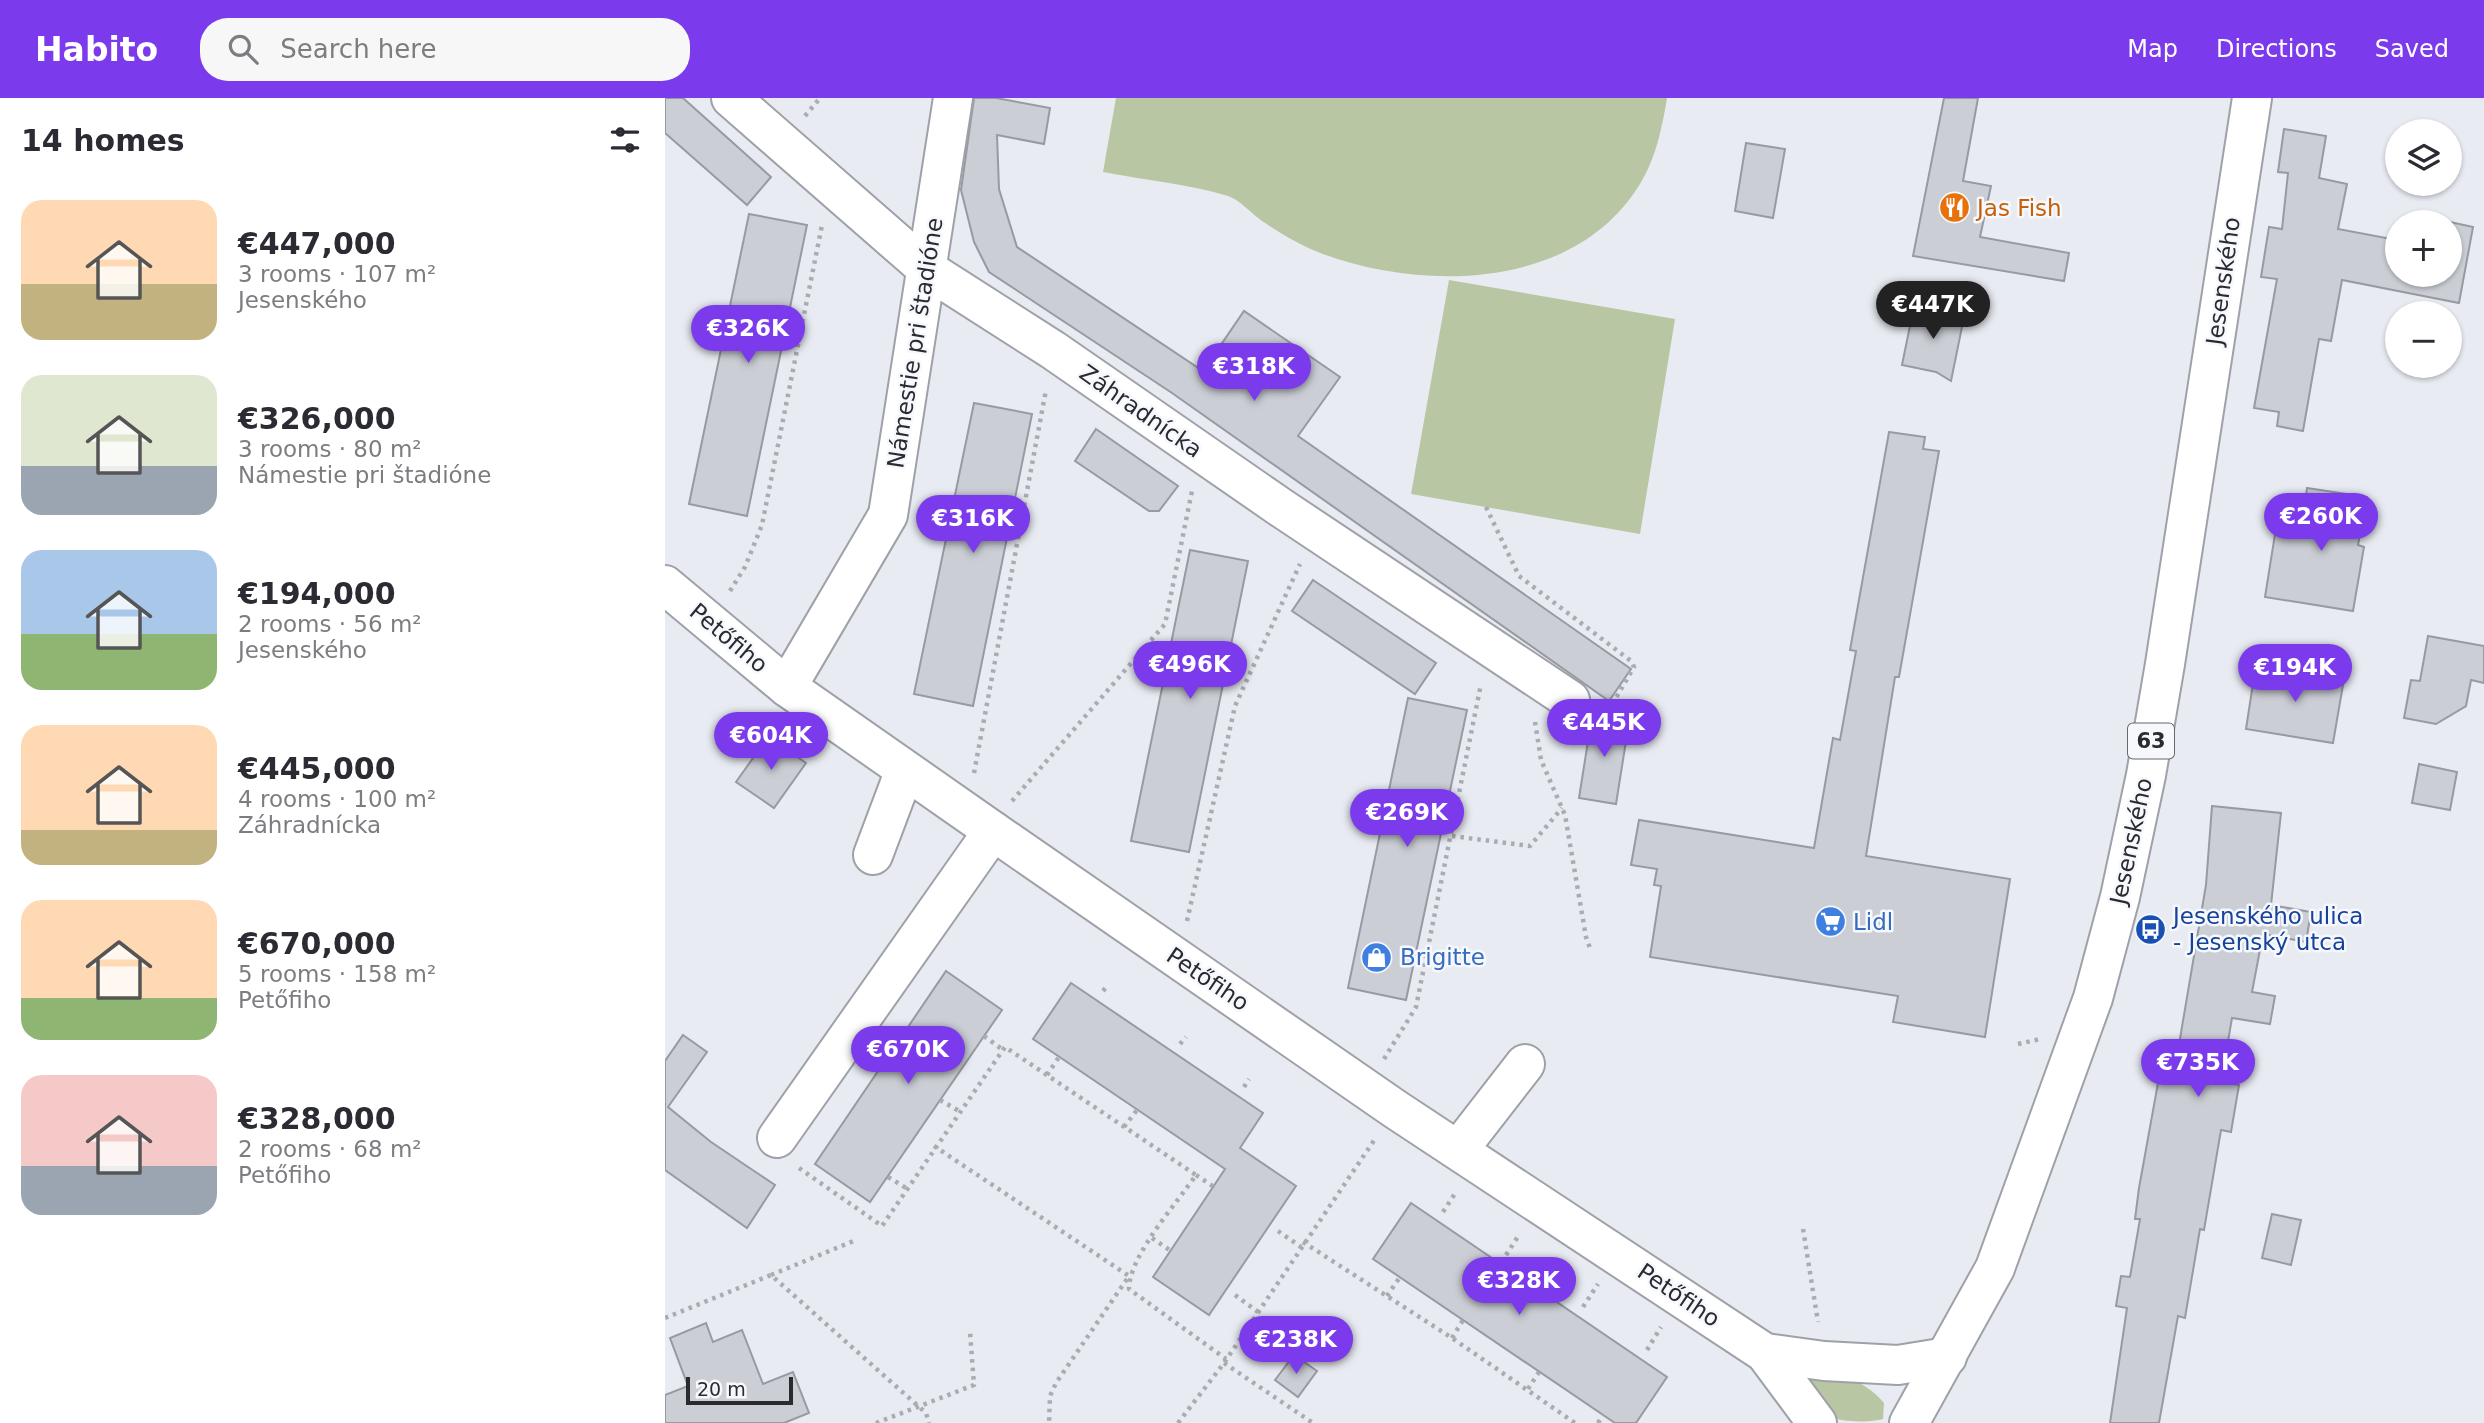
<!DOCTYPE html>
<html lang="en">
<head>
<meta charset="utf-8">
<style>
  body { margin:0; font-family:"DejaVu Sans",sans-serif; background:#f7f7f7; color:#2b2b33; height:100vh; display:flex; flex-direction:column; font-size:26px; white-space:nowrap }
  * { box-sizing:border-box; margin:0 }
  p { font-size:23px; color:#7c7c81 }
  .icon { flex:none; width:38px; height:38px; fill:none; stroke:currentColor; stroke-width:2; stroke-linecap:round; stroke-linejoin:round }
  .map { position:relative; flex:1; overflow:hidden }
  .sheet { display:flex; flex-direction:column; background:#fff; width:665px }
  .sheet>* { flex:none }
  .controls { position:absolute; left:1720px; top:21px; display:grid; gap:14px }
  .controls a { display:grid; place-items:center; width:77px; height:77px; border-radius:50%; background:#fff; box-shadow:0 2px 5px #0004; font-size:35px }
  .scale { position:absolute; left:21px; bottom:18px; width:107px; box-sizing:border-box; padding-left:7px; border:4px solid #2a2b2e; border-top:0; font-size:19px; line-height:24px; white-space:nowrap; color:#2a2b2e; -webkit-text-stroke:5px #f6f8fe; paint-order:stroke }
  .price { position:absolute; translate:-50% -60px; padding:0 16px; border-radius:24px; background:#7c3aed; color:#fff; font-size:23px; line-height:46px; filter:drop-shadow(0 2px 4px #0008) }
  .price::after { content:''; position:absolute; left:50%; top:42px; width:21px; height:16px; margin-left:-10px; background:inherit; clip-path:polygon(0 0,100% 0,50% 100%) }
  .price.on { background:#222; color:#fff }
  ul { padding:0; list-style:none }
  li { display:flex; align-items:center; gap:21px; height:175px; padding:0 21px }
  li span { display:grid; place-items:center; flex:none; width:196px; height:140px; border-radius:21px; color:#555 }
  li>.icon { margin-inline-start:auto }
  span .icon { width:84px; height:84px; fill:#fffc; stroke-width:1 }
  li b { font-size:30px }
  h2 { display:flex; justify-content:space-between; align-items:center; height:84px; padding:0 21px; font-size:30px }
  header { display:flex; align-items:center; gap:42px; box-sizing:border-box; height:98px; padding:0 35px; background:#7c3aed; color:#fff }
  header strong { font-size:33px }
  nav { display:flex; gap:38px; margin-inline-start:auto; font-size:24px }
  .search { width:490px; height:63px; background:#f7f7f7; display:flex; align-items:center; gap:18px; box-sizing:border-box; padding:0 24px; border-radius:28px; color:#7c7c81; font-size:26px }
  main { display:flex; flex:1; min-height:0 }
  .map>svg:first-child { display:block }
  .garden { fill:#b9c6a4 }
  .building { fill:#cbced5; stroke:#979aa1; stroke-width:2 }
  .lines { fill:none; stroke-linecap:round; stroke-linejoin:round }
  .minor-casing { stroke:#9ea1a8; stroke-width:42 }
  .major-casing { stroke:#9ea1a8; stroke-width:42 }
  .path { stroke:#aaacb2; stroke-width:4.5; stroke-dasharray:3.5 5; stroke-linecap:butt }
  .minor { stroke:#fff; stroke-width:38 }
  .major { stroke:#fff; stroke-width:38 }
  .labels { text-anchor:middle; stroke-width:5; stroke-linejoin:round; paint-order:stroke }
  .shield { fill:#f6f8fe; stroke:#67686c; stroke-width:2 }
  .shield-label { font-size:21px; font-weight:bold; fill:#2a2b2e }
  .food-label { font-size:23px; fill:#c56008; stroke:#f6f8fe; text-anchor:start }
  .street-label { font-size:23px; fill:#2a2b2e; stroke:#f6f8fe }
  .transit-label { font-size:23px; fill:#164399; stroke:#f6f8fe; text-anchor:start }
  .shop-label { font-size:23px; fill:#366cbe; stroke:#f6f8fe; text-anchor:start }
</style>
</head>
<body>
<header>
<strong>Habito</strong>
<div class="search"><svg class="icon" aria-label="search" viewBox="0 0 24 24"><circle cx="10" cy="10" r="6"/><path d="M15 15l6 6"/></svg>Search here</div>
<nav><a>Map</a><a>Directions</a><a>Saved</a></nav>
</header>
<main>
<section class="sheet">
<h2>14 homes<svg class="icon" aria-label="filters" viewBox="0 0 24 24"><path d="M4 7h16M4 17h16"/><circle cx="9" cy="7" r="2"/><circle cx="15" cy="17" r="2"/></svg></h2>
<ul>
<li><span style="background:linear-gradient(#ffd9b3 60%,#c2b280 0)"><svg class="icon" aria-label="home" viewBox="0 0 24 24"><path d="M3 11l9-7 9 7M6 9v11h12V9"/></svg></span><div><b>€447,000</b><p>3 rooms · 107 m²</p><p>Jesenského</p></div></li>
<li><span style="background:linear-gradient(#dfe7d0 65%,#9aa5b1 0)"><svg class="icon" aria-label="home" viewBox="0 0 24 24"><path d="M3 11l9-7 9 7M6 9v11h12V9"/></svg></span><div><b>€326,000</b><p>3 rooms · 80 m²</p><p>Námestie pri štadióne</p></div></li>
<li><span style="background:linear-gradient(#a9c7e8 60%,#8fb573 0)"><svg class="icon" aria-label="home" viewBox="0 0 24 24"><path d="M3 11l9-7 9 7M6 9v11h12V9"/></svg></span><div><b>€194,000</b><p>2 rooms · 56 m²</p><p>Jesenského</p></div></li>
<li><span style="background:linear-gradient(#ffd9b3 75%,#c2b280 0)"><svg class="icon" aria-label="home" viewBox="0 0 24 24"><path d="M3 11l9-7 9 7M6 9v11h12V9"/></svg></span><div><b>€445,000</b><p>4 rooms · 100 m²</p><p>Záhradnícka</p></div></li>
<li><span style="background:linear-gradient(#ffd9b3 70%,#8fb573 0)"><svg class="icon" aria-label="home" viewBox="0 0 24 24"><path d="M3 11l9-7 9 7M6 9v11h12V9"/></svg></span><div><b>€670,000</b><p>5 rooms · 158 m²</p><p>Petőfiho</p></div></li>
<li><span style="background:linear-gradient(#f6c9c9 65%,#9aa5b1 0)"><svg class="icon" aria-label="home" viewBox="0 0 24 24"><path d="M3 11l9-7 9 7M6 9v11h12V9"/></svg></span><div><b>€328,000</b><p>2 rooms · 68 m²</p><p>Petőfiho</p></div></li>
</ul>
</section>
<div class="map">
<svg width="1819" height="1325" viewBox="0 0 1819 1325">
  <rect width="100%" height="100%" fill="#e8ebf2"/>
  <g class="garden">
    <path d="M451 0H1002C997 30 991 60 975 86 911 191 761 194 658 156 636 148 616 136 597 123 587 116 575 102 563 98 523 86 479 82 438 74Z"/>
    <path d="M784 182 1010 221 975 436 746 396Z"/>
    <path d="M1138 1270C1169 1276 1198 1279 1219 1305L1218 1321C1204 1325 1176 1324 1161 1318Z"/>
  </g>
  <g class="building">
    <path d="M0 0H18L106 79 82 107 0 35Z"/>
    <path d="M309 0H331L385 10 379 46 332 37 334 91 352 149 538 273 579 213 675 279 633 338 966 571 944 603 507 295 324 174 309 144 296 92Z"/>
    <path d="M1279 0H1313L1298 83 1326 88 1315 139 1404 155 1399 183 1248 158Z"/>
    <path d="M1619 31 1661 38 1654 80 1682 86 1673 131 1732 142V177H1785V124H1766L1767 120 1808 129 1794 205 1677 182 1666 243 1654 241 1638 333 1612 328 1614 314 1589 310 1612 181 1596 179 1604 129 1617 131 1623 75 1613 74Z"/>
    <path d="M1081 45 1120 51 1108 120 1070 113Z"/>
    <path d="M84 116 142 127 82 418 24 406Z"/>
    <path d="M1249 208 1299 219 1286 283 1271 274 1237 267Z"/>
    <path d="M309 305 367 316 308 608 249 596Z"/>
    <path d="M431 331 513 388 494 413H484L410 363Z"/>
    <path d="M1224 334 1260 339 1258 351 1274 353 1234 579H1230L1201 758 1345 781 1320 939 1228 924 1233 898 985 859 996 788 989 787 992 771 966 767 974 722 1149 750 1168 640 1175 642 1191 553 1185 552Z"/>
    <path d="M1642 390 1702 399 1693 447 1699 449 1688 513 1600 499 1610 436 1635 439Z"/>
    <path d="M525 452 583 463 524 754 466 743Z"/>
    <path d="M648 482 771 565 750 596 627 513Z"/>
    <path d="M1763 538 1819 548V585L1806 582 1801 608 1771 626 1739 620 1746 582 1755 583Z"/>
    <path d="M1591 566 1679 581 1668 645 1581 631Z"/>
    <path d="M743 600 802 612 741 902 683 890Z"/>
    <path d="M927 618H965L951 706 914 700Z"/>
    <path d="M103 639 141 665 109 710 71 684Z"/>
    <path d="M1754 666 1792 674 1785 712 1747 705Z"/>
    <path d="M1547 708 1616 715 1606 807 1646 814 1641 844 1598 836 1587 894 1610 898 1605 926 1567 920 1556 984 1574 987 1566 1034 1556 1032 1539 1132 1535 1131 1520 1220 1513 1218 1494 1325H1445L1462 1210 1451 1208 1456 1178 1465 1179 1475 1121H1470L1474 1090 1495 974 1509 976 1541 787Z"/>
    <path d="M281 873 337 912 205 1104 150 1066Z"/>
    <path d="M406 885 598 1015 575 1050 631 1088 544 1217 488 1179 560 1071 368 941Z"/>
    <path d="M18 937 42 954 3 1009 46 1044 110 1087 82 1130 0 1072V963Z"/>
    <path d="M746 1105 1002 1279 971 1325H950L708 1161Z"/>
    <path d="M1607 1116 1636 1122 1626 1167 1597 1160Z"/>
    <path d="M41 1225 48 1244 77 1232 98 1286 128 1274 144 1315 119 1325H0V1297L23 1288 5 1240Z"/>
    <path d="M629 1257 652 1273 633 1299 610 1282Z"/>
  </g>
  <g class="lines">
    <defs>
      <g id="minor">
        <path d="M66 0 263 172 388 252 615 409 905 602"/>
        <path d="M0 487 122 589 328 733 730 1011 1100 1255 1152 1325"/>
        <path d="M122 589 223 417 288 0"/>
        <path d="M208 757 240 672"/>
        <path d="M112 1040 328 733"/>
        <path d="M794 1051 860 966"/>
        <path d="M1100 1255 1159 1263 1233 1267 1282 1259"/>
      </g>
      <path id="major" d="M1244 1325 1330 1170 1428 900 1455 799 1481 677 1500 566 1587 0"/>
    </defs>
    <use href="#minor" class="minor-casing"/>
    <use href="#major" class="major-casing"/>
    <g class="path">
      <path d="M140 18 155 0"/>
      <path d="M821 409 854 478 966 563 969 569 948 605H942"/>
      <path d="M65 493 80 469 97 427 157 127"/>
      <path d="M870 624 876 662 900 717 921 839 926 853"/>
      <path d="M309 675 381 292"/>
      <path d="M347 703 500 526 527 393"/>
      <path d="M787 738 865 748 897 710"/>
      <path d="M522 823 570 608 635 466"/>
      <path d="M438 893 443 887"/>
      <path d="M319 938 338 952"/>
      <path d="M515 946 521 939"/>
      <path d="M1353 946 1375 941"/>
      <path d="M719 961 751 909 816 586"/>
      <path d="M382 977 394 959"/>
      <path d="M579 989 584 981"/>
      <path d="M275 1002 294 1013"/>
      <path d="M459 1029 472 1012"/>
      <path d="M269 1048 464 1178 391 1285 385 1298 384 1325"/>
      <path d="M134 1070 217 1128 340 949 531 1077C512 1105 464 1158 464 1191L561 1261"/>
      <path d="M531 1077 549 1089"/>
      <path d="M223 1079 241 1090"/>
      <path d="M778 1114 791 1094"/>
      <path d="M1138 1131 1153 1224"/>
      <path d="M613 1133 636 1149"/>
      <path d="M487 1140 506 1153"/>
      <path d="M638 1144 787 1240 910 1325"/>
      <path d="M841 1157 854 1137"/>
      <path d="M106 1177 191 1142"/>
      <path d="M570 1197 593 1214"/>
      <path d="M722 1198 735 1179"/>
      <path d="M918 1209 933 1186"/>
      <path d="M0 1220 106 1177 261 1315 264 1325"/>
      <path d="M787 1240 798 1222"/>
      <path d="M982 1252 996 1229"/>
      <path d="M559 1265 648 1325"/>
      <path d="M863 1291 874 1274"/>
      <path d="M211 1325 309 1287 305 1234"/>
      <path d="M513 1325 559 1265 710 1041"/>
      <path d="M933 1325 938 1317"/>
    </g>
    <use href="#minor" class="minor"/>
    <use href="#major" class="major"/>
  </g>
  <defs>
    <symbol id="restaurant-disc" viewBox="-11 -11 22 22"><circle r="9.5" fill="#e8710a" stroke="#f6f8fe"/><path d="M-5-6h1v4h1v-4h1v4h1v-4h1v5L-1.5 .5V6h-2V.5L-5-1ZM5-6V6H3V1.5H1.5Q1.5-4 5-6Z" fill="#fff"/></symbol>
    <symbol id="supermarket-disc" viewBox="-11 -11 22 22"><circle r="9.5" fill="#3f7fe0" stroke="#f6f8fe"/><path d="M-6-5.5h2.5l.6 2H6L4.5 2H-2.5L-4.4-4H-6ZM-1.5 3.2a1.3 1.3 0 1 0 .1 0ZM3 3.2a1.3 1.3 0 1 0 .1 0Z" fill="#fff"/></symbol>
    <symbol id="bus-disc" viewBox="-11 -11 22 22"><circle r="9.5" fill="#1a4fb4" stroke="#f6f8fe"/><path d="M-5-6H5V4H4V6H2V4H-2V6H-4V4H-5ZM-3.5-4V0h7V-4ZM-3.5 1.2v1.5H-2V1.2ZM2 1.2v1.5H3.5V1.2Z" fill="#fff"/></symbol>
    <symbol id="shop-disc" viewBox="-11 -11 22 22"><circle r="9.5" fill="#3f7fe0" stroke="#f6f8fe"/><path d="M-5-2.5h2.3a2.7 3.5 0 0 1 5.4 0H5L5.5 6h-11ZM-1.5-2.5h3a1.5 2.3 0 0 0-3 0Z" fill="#fff"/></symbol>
  </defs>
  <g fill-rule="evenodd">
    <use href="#restaurant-disc" x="1272" y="92" width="35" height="35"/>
    <use href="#supermarket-disc" x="1148" y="806" width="35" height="35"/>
    <use href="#bus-disc" x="1468" y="814" width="35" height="35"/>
    <use href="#shop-disc" x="694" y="842" width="35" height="35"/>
  </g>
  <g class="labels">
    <rect class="shield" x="1463" y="625.5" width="46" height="35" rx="5"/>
    <g class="shield-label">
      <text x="1486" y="650">63</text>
    </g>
    <g class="food-label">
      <text x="1312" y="118">Jas Fish</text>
    </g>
    <g class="street-label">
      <text transform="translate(1558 183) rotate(-82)" y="8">Jesenského</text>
      <text transform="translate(250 245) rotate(-81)" y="8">Námestie pri štadióne</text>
      <text transform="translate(476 313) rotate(35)" y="8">Záhradnícka</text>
      <text transform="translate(64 540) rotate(40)" y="8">Petőfiho</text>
      <text transform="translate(1466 743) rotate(-78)" y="8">Jesenského</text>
      <text transform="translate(543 881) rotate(34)" y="8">Petőfiho</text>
      <text transform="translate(1014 1197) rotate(34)" y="8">Petőfiho</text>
    </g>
    <g class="transit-label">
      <text x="1508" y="826">Jesenského ulica<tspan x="1508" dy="26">- Jesenský utca</tspan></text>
    </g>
    <g class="shop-label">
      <text x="1188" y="832">Lidl</text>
      <text x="735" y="867">Brigitte</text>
    </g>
  </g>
</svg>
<div class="controls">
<a><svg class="icon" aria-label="layers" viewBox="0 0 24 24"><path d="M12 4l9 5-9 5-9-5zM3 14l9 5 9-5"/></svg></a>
<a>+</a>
<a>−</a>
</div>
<div class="scale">20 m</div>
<b class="price on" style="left:1268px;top:243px">€447K</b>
<b class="price" style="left:83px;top:267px">€326K</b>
<b class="price" style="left:589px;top:305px">€318K</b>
<b class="price" style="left:1656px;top:455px">€260K</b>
<b class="price" style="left:308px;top:457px">€316K</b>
<b class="price" style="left:525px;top:603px">€496K</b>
<b class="price" style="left:1630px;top:606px">€194K</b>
<b class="price" style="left:939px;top:661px">€445K</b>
<b class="price" style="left:106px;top:674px">€604K</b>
<b class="price" style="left:742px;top:751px">€269K</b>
<b class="price" style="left:243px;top:988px">€670K</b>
<b class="price" style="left:1533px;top:1001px">€735K</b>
<b class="price" style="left:854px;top:1219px">€328K</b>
<b class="price" style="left:631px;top:1278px">€238K</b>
</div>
</main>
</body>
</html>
